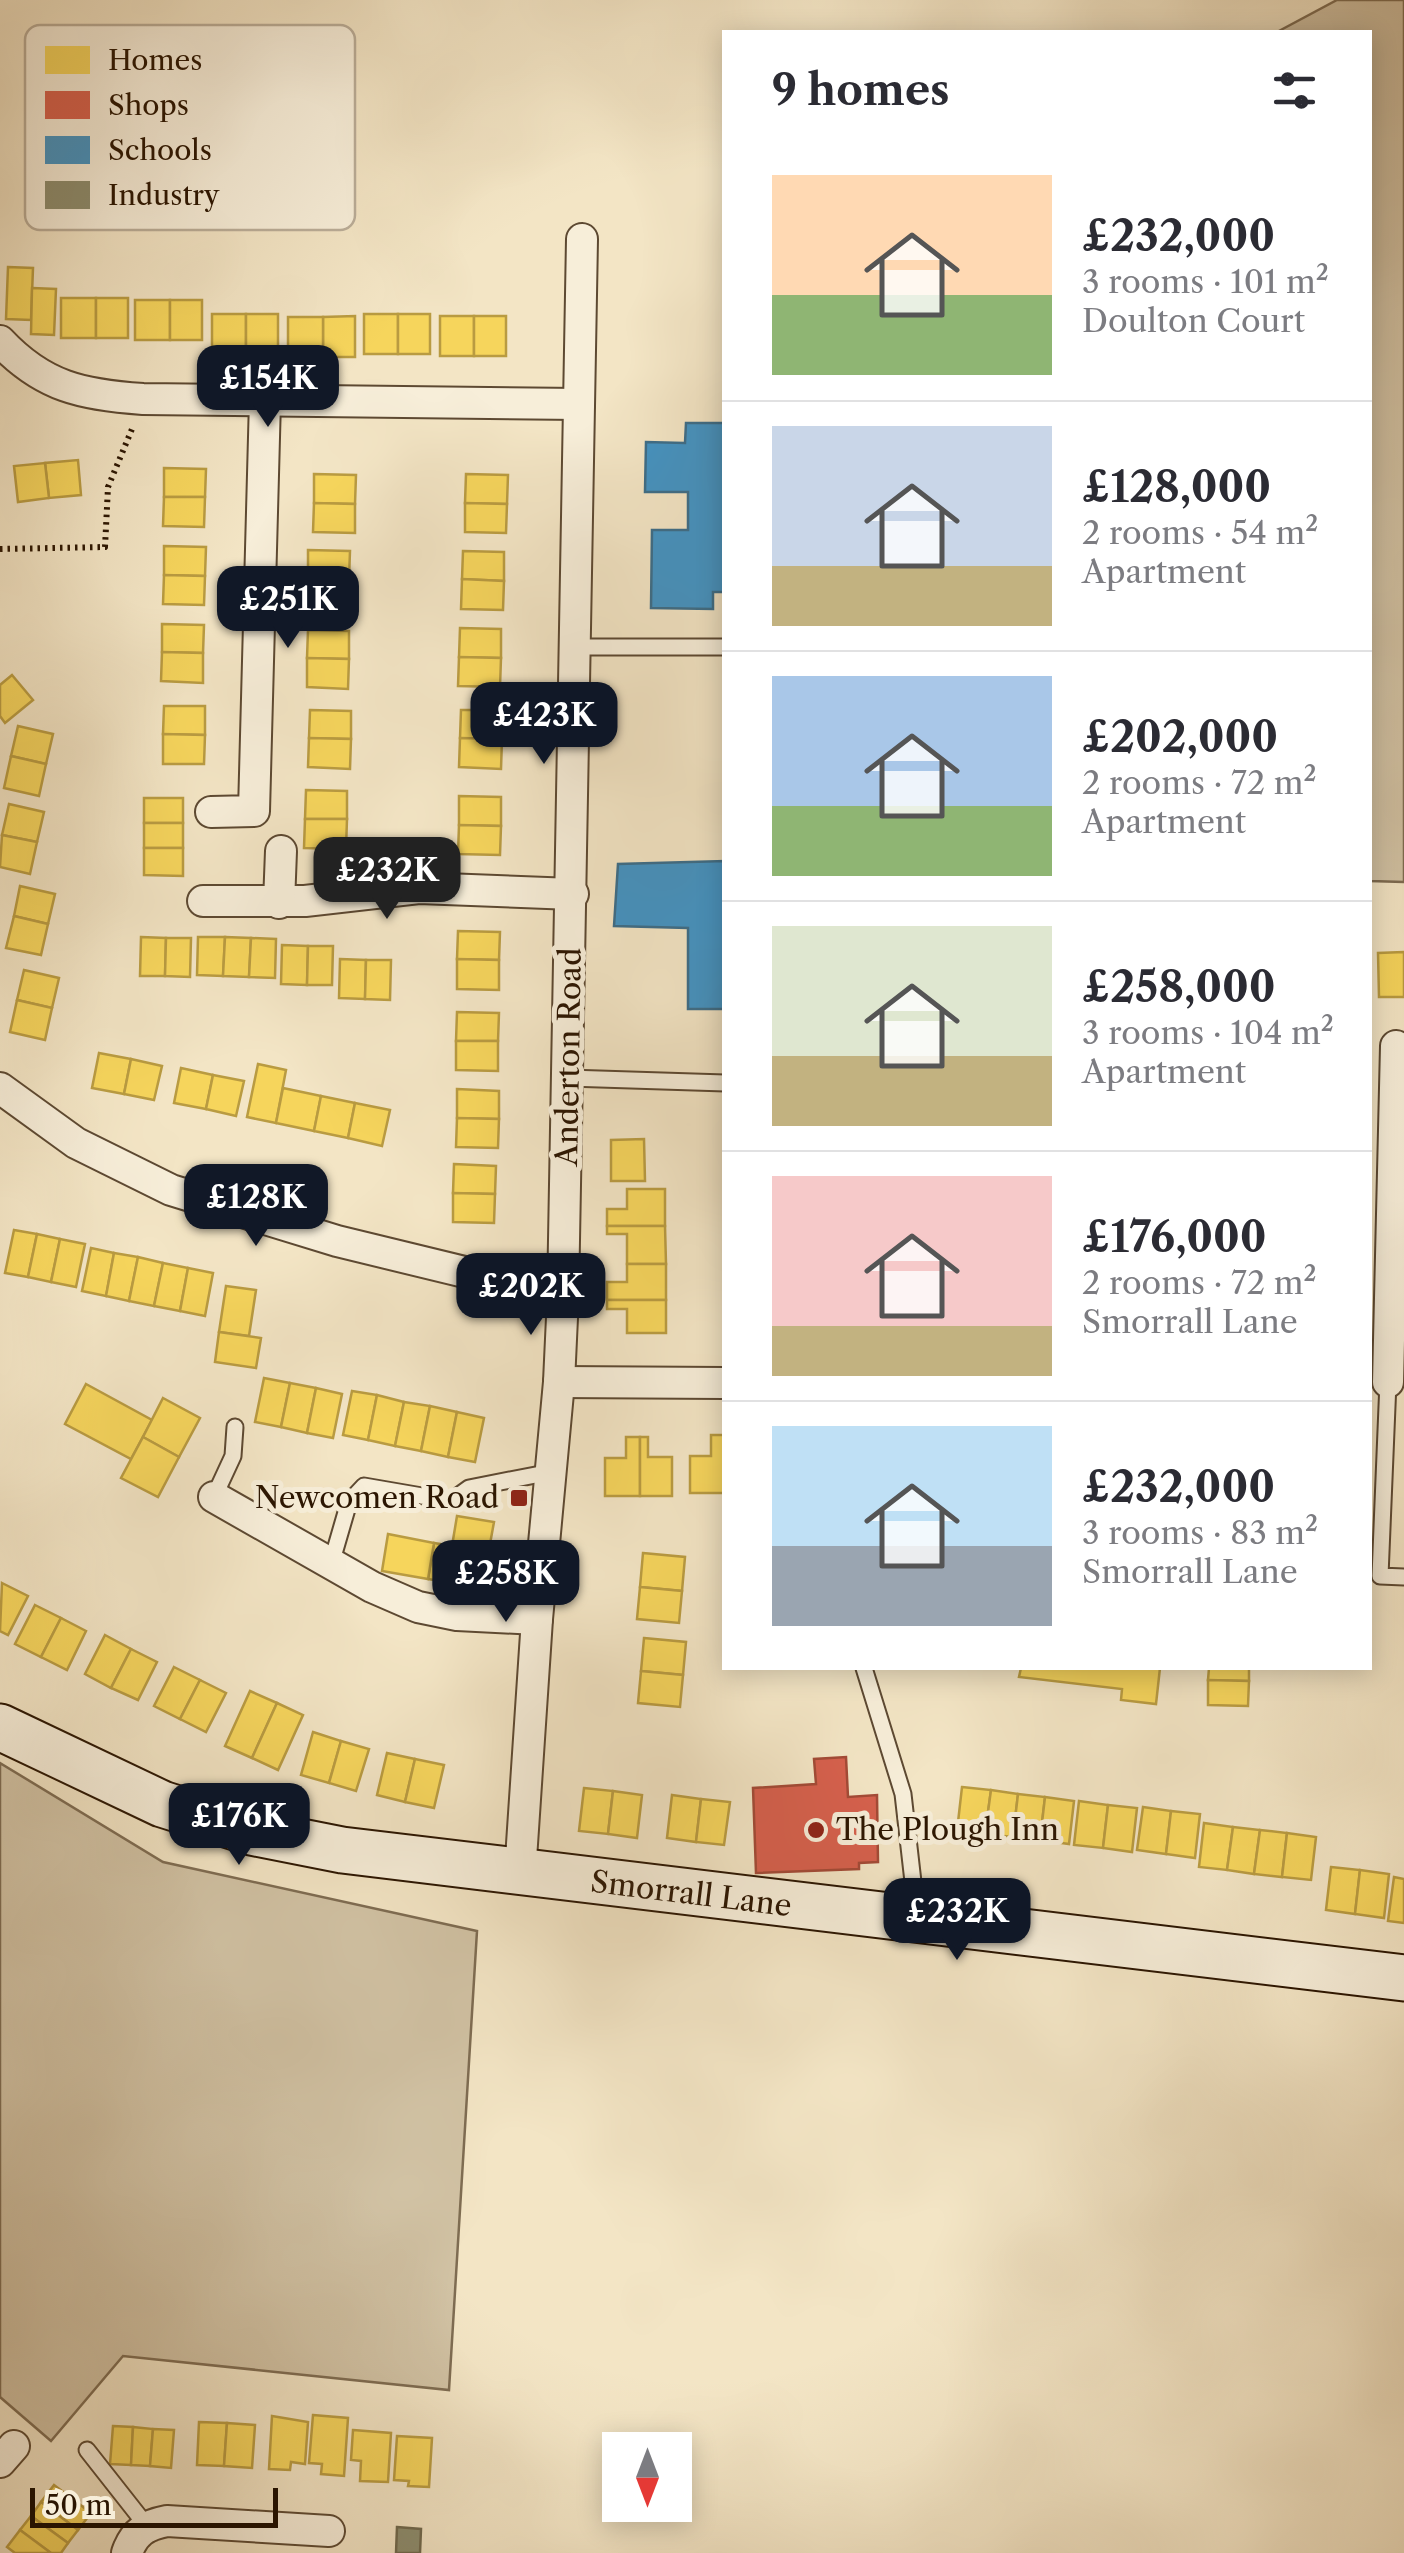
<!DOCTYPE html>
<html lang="en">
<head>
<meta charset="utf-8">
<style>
  body { margin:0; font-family:"Libre Caslon Text",serif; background:#f2f2f3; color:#2b2b33; height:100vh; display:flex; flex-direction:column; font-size:38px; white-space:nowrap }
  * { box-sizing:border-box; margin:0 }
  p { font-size:32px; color:#7c7c81 }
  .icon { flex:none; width:55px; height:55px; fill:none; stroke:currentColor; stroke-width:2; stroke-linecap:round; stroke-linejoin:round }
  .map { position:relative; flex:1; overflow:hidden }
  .side { position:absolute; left:722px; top:30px; width:650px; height:1640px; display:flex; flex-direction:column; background:#fff; border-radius:0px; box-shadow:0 5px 25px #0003 }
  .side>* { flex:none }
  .needle { width:65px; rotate:180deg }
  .fabs { position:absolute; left:602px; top:2432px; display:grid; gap:20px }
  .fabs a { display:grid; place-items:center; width:90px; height:90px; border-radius:0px; background:#fff; box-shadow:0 5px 25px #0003; font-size:50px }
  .scale { position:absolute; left:30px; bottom:25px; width:248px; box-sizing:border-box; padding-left:10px; border:5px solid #2b1501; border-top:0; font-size:28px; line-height:35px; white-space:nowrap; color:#2b1501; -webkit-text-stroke:8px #f7eed9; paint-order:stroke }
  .price { position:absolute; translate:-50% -85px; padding:0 22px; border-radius:20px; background:#111827; color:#fff; font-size:32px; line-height:65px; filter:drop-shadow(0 2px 5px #0008) }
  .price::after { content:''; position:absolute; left:50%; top:60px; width:30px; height:22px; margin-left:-15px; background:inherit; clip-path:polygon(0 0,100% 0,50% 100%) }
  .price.active { background:#222; color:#fff }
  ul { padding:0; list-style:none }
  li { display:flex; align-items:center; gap:30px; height:250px; padding:0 50px }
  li+li { border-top:2px solid #e1e1e2 }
  li span { display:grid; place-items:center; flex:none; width:280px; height:200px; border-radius:0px; color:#555 }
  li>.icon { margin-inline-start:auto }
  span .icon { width:120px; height:120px; fill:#fffc; stroke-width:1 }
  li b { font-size:42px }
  h2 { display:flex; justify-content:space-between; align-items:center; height:120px; padding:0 50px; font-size:42px }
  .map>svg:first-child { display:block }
  .green { fill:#d1c2a4; stroke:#7e6c52; stroke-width:2.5 }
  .homes { fill:#f6d55c; stroke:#b99b41; stroke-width:2.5 }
  .shops { fill:#d6604d; stroke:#a34a36; stroke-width:2.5 }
  .schools { fill:#4393c3; stroke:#3c6d89; stroke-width:2.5 }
  .industry { fill:#8c8c6e; stroke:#6f684d; stroke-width:2.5 }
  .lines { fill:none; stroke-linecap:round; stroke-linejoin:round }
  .lane-casing { stroke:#5d4932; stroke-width:19 }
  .street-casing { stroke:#5d4932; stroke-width:34 }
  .secondary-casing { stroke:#2b1501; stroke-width:49 }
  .path { stroke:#2b1501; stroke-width:6; stroke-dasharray:2.5 5; stroke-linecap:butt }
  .lane { stroke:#f7eed9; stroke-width:15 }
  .street { stroke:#f7eed9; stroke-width:30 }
  .secondary { stroke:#f7eed9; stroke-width:45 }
  .poi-dot { fill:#8f2418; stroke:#f7eed9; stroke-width:4 }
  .labels { text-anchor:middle; stroke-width:10; stroke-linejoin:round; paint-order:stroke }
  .street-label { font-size:30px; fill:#2b1501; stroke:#f7eed9 }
  .poi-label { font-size:30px; fill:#2b1501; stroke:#f7eed9; text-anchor:end }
  .key { fill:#f7eed9; stroke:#baad98; stroke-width:2.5 }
  .key-label { font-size:28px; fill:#2b1501 }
</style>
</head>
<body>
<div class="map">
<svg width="1404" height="2553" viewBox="0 0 1404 2553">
  <rect width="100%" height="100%" fill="#f3e5c5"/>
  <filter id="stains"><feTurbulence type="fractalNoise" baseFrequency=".002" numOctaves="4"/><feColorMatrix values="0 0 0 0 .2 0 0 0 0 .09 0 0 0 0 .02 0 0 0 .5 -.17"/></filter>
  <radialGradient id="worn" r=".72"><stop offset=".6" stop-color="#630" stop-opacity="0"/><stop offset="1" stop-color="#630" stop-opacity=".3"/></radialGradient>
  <g class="green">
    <path d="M1337 0H1404V882L1370 881V32H1277Z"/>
    <path d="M0 1763 163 1862 477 1931 449 2390 123 2356 51 2441 0 2397Z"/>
  </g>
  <g class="homes">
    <path d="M8 267 33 268 31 320 6 319Z"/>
    <path d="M32 288 56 289 54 335 31 334Z"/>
    <rect x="61" y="298" width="35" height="40"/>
    <rect x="96" y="298" width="32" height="40"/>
    <rect x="135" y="300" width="35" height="40"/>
    <rect x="170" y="300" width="32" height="40"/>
    <rect x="212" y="314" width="34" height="40"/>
    <rect x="246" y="314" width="32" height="40"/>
    <rect x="364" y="314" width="34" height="40"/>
    <rect x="398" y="314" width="32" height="40"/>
    <path d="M355 316V357H323V317Z"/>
    <rect x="440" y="316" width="34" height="40"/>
    <rect x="474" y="316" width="32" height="40"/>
    <rect x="288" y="317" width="35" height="40"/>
    <path d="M78 460 81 495 49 498 45 463Z"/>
    <path d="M45 463 49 498 18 502 14 466Z"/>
    <path d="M164 468 206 469 205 497H164Z"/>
    <path d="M314 474 356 475 355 504 314 503Z"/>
    <path d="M466 474 508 475 507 504 465 503Z"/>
    <path d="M164 497H205L204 527 163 526Z"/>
    <path d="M314 503 355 504V533L313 532Z"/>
    <path d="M465 503 507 504 506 533 465 532Z"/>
    <path d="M164 546 206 547 205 576 164 575Z"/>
    <path d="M308 550 350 551 349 579 308 578Z"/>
    <path d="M463 551 504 552V581L462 579Z"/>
    <path d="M164 575 205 576 204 605 163 604Z"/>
    <path d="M308 578 349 579V609L307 608Z"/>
    <path d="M462 579 504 581 503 610 461 609Z"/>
    <path d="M162 624 204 625 203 653 162 652Z"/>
    <path d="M460 628 501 629V658L459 657Z"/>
    <path d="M308 630 349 631V659L307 658Z"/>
    <path d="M162 652 203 653V683L161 681Z"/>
    <path d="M459 657 501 658 500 687 458 686Z"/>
    <path d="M307 658 349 659 348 689 307 687Z"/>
    <path d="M12 675 33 700 5 723 0 716V685Z"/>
    <path d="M164 706H205V735L163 734Z"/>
    <path d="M310 710 351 711V739L309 738Z"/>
    <path d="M461 710H502V739L460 738Z"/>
    <path d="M18 726 53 734 46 764 11 756Z"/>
    <path d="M163 734 205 735 204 764H163Z"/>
    <path d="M309 738 351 739 350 769 308 767Z"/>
    <path d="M460 738 502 739 501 769 459 767Z"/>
    <path d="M11 756 46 764 39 796 4 788Z"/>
    <path d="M306 790 347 791V819H305Z"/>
    <path d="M459 796 501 797V826L459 825Z"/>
    <rect x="144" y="798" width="39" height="25"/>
    <path d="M9 804 44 812 37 842 2 835Z"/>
    <path d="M305 819H347L346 849 304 848Z"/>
    <rect x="144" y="823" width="39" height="25"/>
    <path d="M459 825 501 826 500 855 458 854Z"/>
    <path d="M2 835 37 842 30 874 0 867Z"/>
    <path d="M144 848H183V876L144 875Z"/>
    <path d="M20 886 55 894 48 924 14 916Z"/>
    <path d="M14 916 48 924 41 955 6 948Z"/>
    <path d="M458 931 500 932 499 960 457 959Z"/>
    <path d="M141 937 166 938 165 976H140Z"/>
    <path d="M198 937H225L223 976 197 975Z"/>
    <path d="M225 937 251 938 249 977 223 976Z"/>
    <path d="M166 938H191L190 977 165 976Z"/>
    <path d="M251 938 276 939 275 978 249 977Z"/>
    <path d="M282 945 308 946 307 985 281 984Z"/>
    <path d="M308 946H333L332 985H307Z"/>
    <path d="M1404 952V997H1379L1378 953Z"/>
    <path d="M340 959 366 960 365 999 339 998Z"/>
    <path d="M457 959 499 960V990L457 989Z"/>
    <path d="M366 960H391L390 1000 365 999Z"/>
    <path d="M24 970 59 978 52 1008 17 1000Z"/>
    <path d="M17 1000 52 1008 45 1040 10 1032Z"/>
    <path d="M457 1012 499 1013 498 1041H456Z"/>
    <path d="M456 1041H498V1071L456 1070Z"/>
    <path d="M99 1053 131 1059 124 1094 92 1088Z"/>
    <path d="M131 1059 162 1066 154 1100 124 1094Z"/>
    <path d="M258 1064 286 1070 276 1123 247 1117Z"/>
    <path d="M181 1068 213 1075 206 1109 174 1103Z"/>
    <path d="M213 1075 244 1081 236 1116 206 1109Z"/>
    <path d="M283 1088 321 1096 314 1131 276 1123Z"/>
    <path d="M457 1089 499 1091V1119L457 1118Z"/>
    <path d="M321 1096 355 1103 348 1138 314 1131Z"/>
    <path d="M355 1103 390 1110 382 1146 348 1138Z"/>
    <path d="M457 1118 499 1119 498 1148 456 1147Z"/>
    <path d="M644 1139 645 1181H611V1140Z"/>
    <path d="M454 1164 496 1166 495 1194 453 1193Z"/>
    <path d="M627 1189H665V1226H607V1209H627Z"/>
    <path d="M453 1193 495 1194 494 1223 453 1222Z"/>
    <path d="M607 1226H665L666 1264H627V1234H607Z"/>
    <path d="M14 1230 37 1234 28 1277 5 1273Z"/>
    <path d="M37 1234 60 1239 51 1282 28 1277Z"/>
    <path d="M60 1239 85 1244 76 1287 51 1282Z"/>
    <path d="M91 1248 114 1253 106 1296 82 1291Z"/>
    <path d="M114 1253 138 1257 129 1301 106 1296Z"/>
    <path d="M138 1257 163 1263 154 1306 129 1301Z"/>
    <path d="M163 1263 188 1268 180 1311 154 1306Z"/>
    <path d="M627 1264H666V1300H607V1282H627Z"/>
    <path d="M188 1268 213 1273 205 1316 180 1311Z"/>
    <path d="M226 1286 256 1290 249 1336 219 1332Z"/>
    <path d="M607 1300H666V1333H627V1309H607Z"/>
    <path d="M219 1332 261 1338 256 1368 215 1362Z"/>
    <path d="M264 1378 290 1383 281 1427 255 1422Z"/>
    <path d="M290 1383 316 1388 307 1433 281 1427Z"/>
    <path d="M86 1384 152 1420 131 1459 65 1424Z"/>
    <path d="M316 1388 342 1394 333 1438 307 1433Z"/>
    <path d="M352 1391 377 1395 368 1440 343 1435Z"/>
    <path d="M377 1395 404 1402 395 1446 368 1440Z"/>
    <path d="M163 1398 200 1418 179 1457 143 1437Z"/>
    <path d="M404 1402 430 1406 421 1451 395 1446Z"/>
    <path d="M430 1406 457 1412 448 1457 421 1451Z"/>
    <path d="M457 1412 484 1418 475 1462 448 1457Z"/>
    <path d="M711 1435H725V1493H690V1456H711Z"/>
    <path d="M143 1437 179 1457 158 1497 121 1478Z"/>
    <path d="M626 1437H640V1496H605V1458H626Z"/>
    <path d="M640 1437H648V1457H672V1496H640Z"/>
    <path d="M457 1516 494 1522 482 1588 428 1579 434 1543 452 1546Z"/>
    <path d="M388 1534 434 1543 428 1579 382 1571Z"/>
    <path d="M643 1553 685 1557 682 1591 640 1587Z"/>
    <path d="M2 1583 28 1596 8 1635 0 1631Z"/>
    <path d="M640 1587 682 1591 679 1623 637 1619Z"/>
    <path d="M35 1605 61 1618 41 1657 15 1644Z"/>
    <path d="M61 1618 86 1631 67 1670 41 1657Z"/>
    <path d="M105 1635 131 1649 111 1688 85 1674Z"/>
    <path d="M644 1638 686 1642 683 1675 641 1671Z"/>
    <path d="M131 1649 157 1662 138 1700 111 1688Z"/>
    <path d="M174 1667 200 1680 180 1719 154 1706Z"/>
    <path d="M1021 1668H1160L1156 1704 1121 1700 1122 1689 1019 1677Z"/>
    <path d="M1209 1668H1249V1681L1208 1680Z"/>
    <path d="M641 1671 683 1675 680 1707 638 1703Z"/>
    <path d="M200 1680 226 1693 206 1732 180 1719Z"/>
    <path d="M1208 1680 1249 1681 1248 1706 1208 1705Z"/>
    <path d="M250 1691 277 1703 252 1758 225 1746Z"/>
    <path d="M277 1703 303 1715 278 1770 252 1758Z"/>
    <path d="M313 1732 341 1741 329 1783 301 1775Z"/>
    <path d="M341 1741 369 1749 356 1791 329 1783Z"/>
    <path d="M387 1753 415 1759 405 1802 377 1795Z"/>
    <path d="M415 1759 444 1765 434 1808 405 1802Z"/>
    <path d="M962 1787 991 1790 985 1834 957 1831Z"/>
    <path d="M584 1788 613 1791 608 1834 579 1831Z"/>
    <path d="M991 1790 1018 1794 1013 1837 985 1834Z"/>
    <path d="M613 1791 642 1795 637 1838 608 1834Z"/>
    <path d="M1018 1794 1045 1797 1040 1840 1013 1837Z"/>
    <path d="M672 1795 701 1799 696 1842 667 1838Z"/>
    <path d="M1045 1797 1074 1801 1069 1844 1040 1840Z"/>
    <path d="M701 1799 730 1802 724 1845 696 1842Z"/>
    <path d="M1079 1801 1108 1805 1103 1848 1074 1845Z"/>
    <path d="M1108 1805 1137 1808 1132 1852 1103 1848Z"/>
    <path d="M1143 1807 1171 1811 1166 1854 1137 1850Z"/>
    <path d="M1171 1811 1200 1814 1195 1858 1166 1854Z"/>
    <path d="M1204 1823 1233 1827 1227 1870 1199 1867Z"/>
    <path d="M1233 1827 1260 1830 1254 1874 1227 1870Z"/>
    <path d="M1260 1830 1287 1833 1282 1877 1254 1874Z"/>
    <path d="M1287 1833 1316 1837 1311 1880 1282 1877Z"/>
    <path d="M1331 1867 1360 1870 1355 1914 1326 1910Z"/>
    <path d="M1360 1870 1389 1874 1384 1918 1355 1914Z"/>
    <path d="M1394 1877 1404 1879V1923L1388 1921Z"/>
    <path d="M313 2415 348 2418 344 2476 321 2474 322 2464 309 2463Z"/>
    <path d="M272 2416 308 2422 305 2464 291 2462 290 2470 269 2469Z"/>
    <path d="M199 2422 227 2423 224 2466 197 2465Z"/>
    <path d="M227 2423 255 2425 252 2468 224 2466Z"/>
    <path d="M113 2426 133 2427 131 2465 110 2464Z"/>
    <path d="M133 2427 153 2429 150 2466 131 2465Z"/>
    <path d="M153 2429 174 2430 171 2468 150 2466Z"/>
    <path d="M353 2430 391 2433 388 2482 360 2481 361 2461 351 2460Z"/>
    <path d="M397 2436 432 2438 429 2487 408 2486 409 2481 394 2480Z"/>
    <path d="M54 2485 91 2513 78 2530 41 2502Z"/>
    <path d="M41 2502 78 2530 68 2543 31 2516Z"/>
    <path d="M31 2516 68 2543 61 2553H51L20 2530Z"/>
    <path d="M20 2530 51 2553H15L7 2547Z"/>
  </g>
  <path class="shops" d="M846 1757 848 1797 877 1795 878 1862 859 1863V1869L756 1873 753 1788 816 1784 814 1759Z"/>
  <g class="schools">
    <path d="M686 423H725V592H713V609L651 608 652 530H688V492H645L646 442 685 443Z"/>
    <path d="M725 861V1009H688V928L614 926 618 864Z"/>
  </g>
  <path class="industry" d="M397 2527 421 2529 420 2553H396Z"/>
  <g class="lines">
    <defs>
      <g id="lane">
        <path d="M576 647H725"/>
        <path d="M568 1078 725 1083"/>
        <path d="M1388 1382 1380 1576 1404 1577"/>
        <path d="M214 1497 233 1456 235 1427"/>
        <path d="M331 1564 349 1502 364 1486 451 1501 469 1488 551 1472"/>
        <path d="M864 1668 903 1794 917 1917"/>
        <path d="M87 2450 146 2525"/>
      </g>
      <g id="street">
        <path d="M0 341C43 387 83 395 143 399L579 404"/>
        <path d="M211 812 254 811 265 400"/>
        <path d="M203 901H305L419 888 573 894"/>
        <path d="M279 903 281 851"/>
        <path d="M0 1088 76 1143 171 1190 337 1241 563 1296"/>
        <path d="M559 1382 725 1383"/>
        <path d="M1388 1382 1396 1046"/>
        <path d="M214 1497 372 1587 418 1607 457 1615 537 1619"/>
        <path d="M520 1874 537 1619 559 1382 563 1296 582 239"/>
        <path d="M0 2462 14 2446"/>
        <path d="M127 2553C134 2532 146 2525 167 2521L329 2531"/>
      </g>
      <path id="secondary" d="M0 1727 162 1804 251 1832 342 1850 1404 1978"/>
    </defs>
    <use href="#lane" class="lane-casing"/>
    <use href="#street" class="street-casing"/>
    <use href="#secondary" class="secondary-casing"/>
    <path class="path" d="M0 549 105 547 108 487 132 429"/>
    <use href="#lane" class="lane"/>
    <use href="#street" class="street"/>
    <use href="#secondary" class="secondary"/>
  </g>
  <g class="poi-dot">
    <rect x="509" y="1488" width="20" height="20" rx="5"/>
    <circle cx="816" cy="1830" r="10"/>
  </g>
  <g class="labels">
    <g class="street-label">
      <text transform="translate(569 1057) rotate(-89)" y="10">Anderton Road</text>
      <text transform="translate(691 1894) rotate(7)" y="10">Smorrall Lane</text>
    </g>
    <g class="poi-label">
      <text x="499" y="1508">Newcomen Road</text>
      <text x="836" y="1840" text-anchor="start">The Plough Inn</text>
    </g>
  </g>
  <rect x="25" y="25" width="330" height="205" rx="15" class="key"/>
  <rect x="45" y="46" width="45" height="28" fill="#f6d55c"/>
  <rect x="45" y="91" width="45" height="28" fill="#d6604d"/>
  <rect x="45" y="136" width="45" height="28" fill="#4393c3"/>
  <rect x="45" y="181" width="45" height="28" fill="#8c8c6e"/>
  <g class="key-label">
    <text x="108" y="70">Homes</text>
    <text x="108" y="115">Shops</text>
    <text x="108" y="160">Schools</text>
    <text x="108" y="205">Industry</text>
  </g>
  <rect width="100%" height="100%" filter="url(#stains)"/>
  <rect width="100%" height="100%" fill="url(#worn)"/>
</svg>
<div class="fabs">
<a><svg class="needle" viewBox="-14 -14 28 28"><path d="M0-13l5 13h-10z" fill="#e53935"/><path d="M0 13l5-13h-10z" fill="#7c7c81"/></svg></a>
</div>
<div class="scale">50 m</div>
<b class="price" style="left:268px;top:430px">£154K</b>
<b class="price" style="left:288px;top:651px">£251K</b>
<b class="price" style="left:544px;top:767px">£423K</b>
<b class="price active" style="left:387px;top:922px">£232K</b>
<b class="price" style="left:256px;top:1249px">£128K</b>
<b class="price" style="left:531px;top:1338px">£202K</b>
<b class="price" style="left:506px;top:1625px">£258K</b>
<b class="price" style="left:239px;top:1868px">£176K</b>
<b class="price" style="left:957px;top:1963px">£232K</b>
<section class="side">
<h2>9 homes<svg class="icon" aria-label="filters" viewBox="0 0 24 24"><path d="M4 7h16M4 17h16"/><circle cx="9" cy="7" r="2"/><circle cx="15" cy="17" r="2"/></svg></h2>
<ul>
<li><span style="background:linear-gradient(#ffd9b3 60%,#8fb573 0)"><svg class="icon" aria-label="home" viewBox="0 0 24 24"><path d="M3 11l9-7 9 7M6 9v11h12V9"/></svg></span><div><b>£232,000</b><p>3 rooms · 101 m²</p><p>Doulton Court</p></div></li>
<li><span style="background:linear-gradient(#c9d6e8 70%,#c2b280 0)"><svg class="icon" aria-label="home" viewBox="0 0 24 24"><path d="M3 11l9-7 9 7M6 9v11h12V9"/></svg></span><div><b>£128,000</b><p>2 rooms · 54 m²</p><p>Apartment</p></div></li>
<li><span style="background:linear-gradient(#a9c7e8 65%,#8fb573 0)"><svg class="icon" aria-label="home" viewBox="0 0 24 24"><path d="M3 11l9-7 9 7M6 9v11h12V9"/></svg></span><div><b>£202,000</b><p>2 rooms · 72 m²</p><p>Apartment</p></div></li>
<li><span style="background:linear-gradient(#dfe7d0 65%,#c2b280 0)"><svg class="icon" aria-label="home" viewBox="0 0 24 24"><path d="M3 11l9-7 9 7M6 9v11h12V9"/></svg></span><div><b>£258,000</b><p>3 rooms · 104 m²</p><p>Apartment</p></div></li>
<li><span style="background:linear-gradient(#f6c9c9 75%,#c2b280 0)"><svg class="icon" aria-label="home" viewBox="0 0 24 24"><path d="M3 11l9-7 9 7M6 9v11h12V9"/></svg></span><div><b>£176,000</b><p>2 rooms · 72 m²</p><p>Smorrall Lane</p></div></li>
<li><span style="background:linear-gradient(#bfe0f5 60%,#9aa5b1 0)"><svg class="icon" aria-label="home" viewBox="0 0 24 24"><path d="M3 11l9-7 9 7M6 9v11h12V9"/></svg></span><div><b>£232,000</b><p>3 rooms · 83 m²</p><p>Smorrall Lane</p></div></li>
</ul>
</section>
</div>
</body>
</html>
